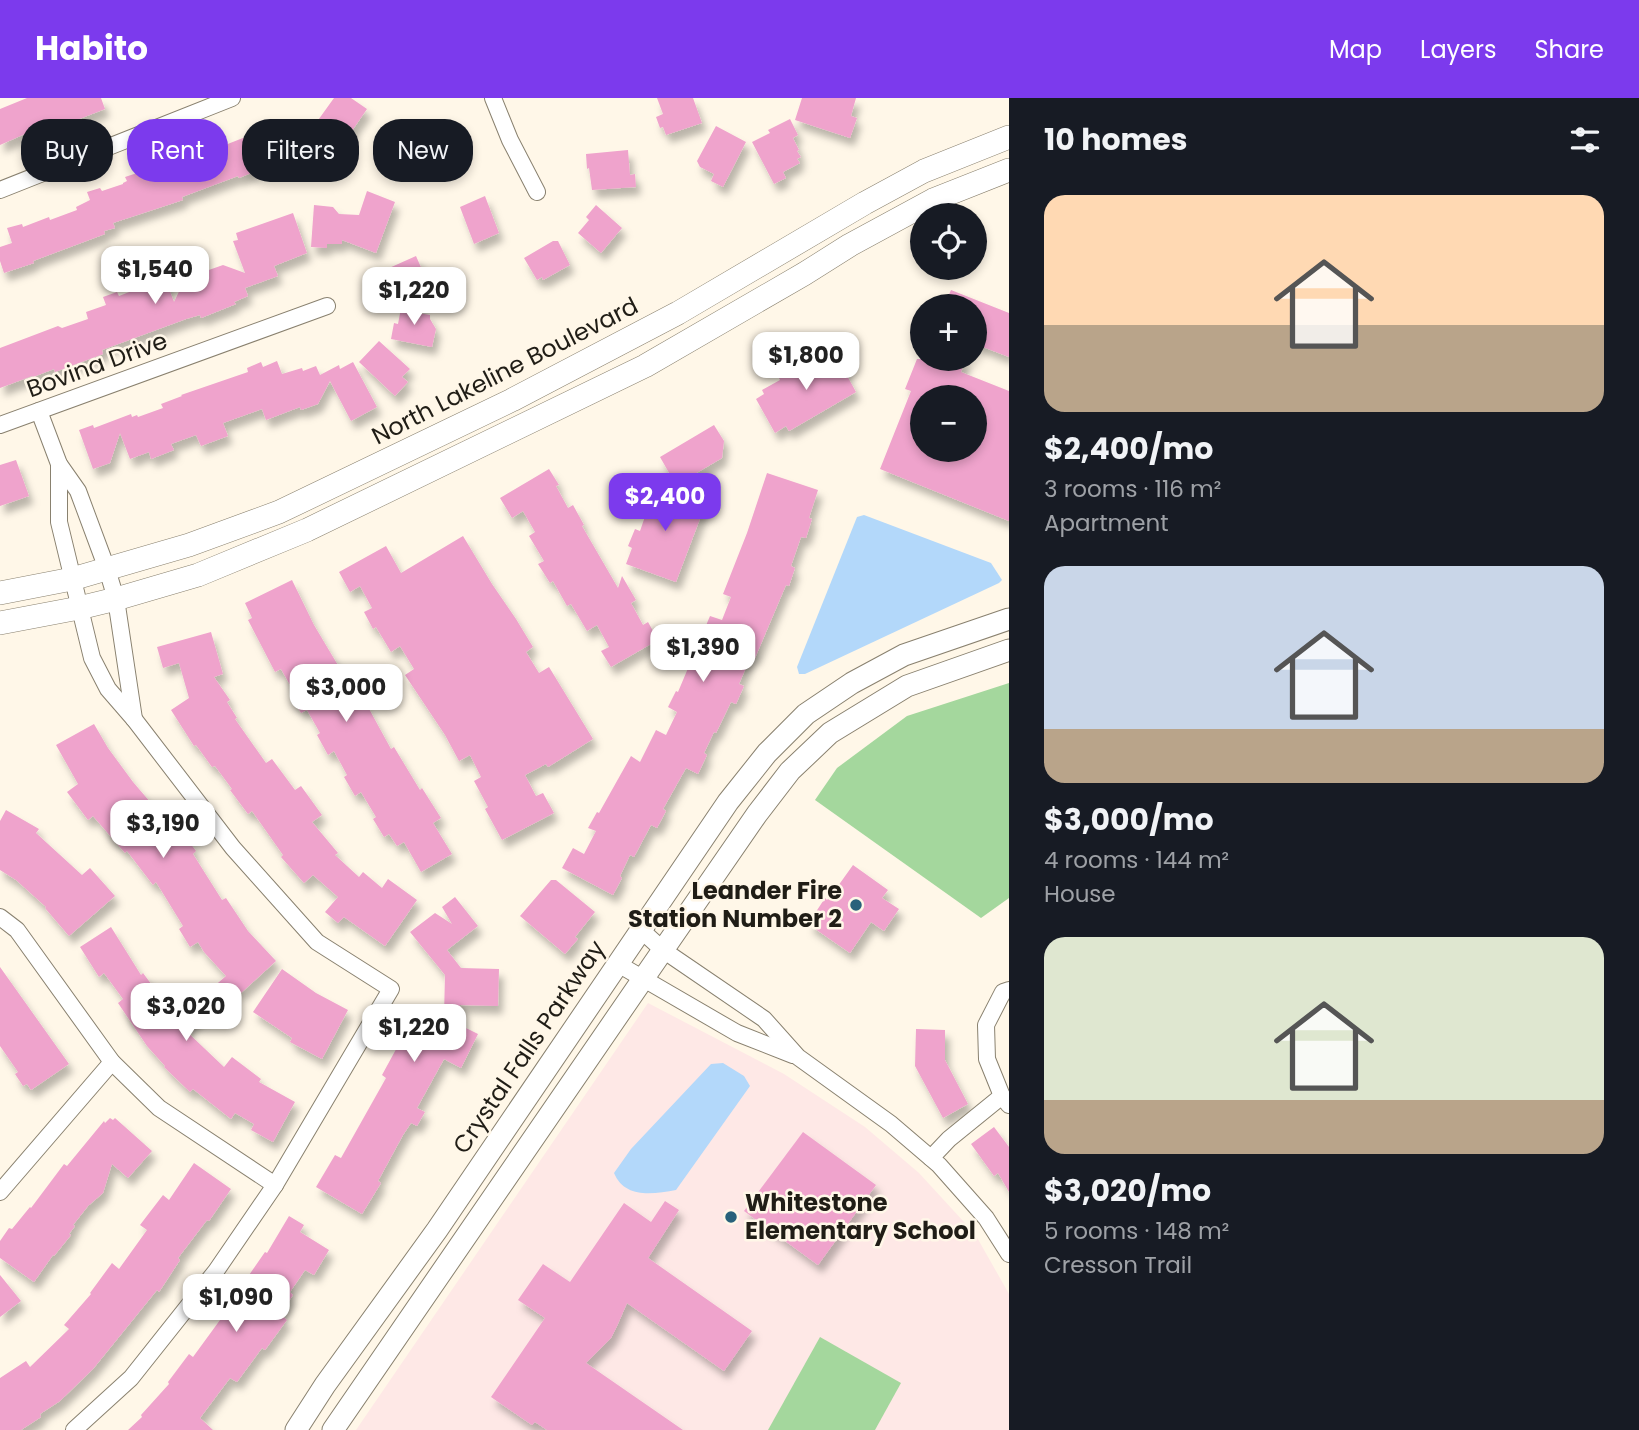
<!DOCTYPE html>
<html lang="en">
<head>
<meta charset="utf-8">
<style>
  body { margin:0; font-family:Poppins,sans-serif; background:#20242c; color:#f1f3f6; height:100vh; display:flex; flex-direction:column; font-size:26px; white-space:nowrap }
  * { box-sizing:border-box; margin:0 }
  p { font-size:23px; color:#9ea1a6 }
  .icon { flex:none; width:38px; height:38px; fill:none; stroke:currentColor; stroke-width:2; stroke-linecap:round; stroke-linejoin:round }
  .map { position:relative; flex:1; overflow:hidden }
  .drawer { display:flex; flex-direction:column; background:#171b24; width:630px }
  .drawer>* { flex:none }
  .hud { position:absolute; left:21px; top:21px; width:665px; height:63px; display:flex; gap:14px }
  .buttons { position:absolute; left:910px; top:105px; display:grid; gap:14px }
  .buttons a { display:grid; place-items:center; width:77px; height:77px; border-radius:50%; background:#171b24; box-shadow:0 4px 10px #0003; font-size:35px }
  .price { position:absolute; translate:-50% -60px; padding:0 16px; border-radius:14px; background:#fff; color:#222; font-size:23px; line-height:46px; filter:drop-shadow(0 2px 4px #0008) }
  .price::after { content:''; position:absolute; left:50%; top:42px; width:21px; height:16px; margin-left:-10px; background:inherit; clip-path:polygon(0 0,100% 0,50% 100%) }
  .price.current { background:#7c3aed; color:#fff }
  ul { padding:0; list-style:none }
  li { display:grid; align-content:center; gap:14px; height:371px; padding:0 35px }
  li span { display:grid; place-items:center; height:217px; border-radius:21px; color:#555 }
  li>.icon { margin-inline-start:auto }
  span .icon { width:126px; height:126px; fill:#fffc; stroke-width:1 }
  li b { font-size:30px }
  h2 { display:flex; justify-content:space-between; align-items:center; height:84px; padding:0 35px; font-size:30px }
  .chip { padding:0 24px; border-radius:28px; background:#171b24; box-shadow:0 4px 10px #0003; font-size:24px; line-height:63px }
  .chip.current { background:#7c3aed; color:#fff }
  header { display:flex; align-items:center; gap:42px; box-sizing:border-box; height:98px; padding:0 35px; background:#7c3aed; color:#fff }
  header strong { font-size:33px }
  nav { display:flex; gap:38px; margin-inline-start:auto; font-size:24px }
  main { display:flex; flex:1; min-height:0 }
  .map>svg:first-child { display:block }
  .education { fill:#fee8e6 }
  .green { fill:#a4d79d }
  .water { fill:#b3d8fa }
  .building { fill:#efa3cc; fill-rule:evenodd; filter:url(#shadow) }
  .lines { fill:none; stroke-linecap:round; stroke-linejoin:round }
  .minor-casing { stroke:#89816f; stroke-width:18 }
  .tertiary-casing { stroke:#89816f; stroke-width:23 }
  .secondary-casing { stroke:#89816f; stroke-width:24 }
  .minor { stroke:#fff; stroke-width:16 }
  .tertiary { stroke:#fff; stroke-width:21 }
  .secondary { stroke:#fff; stroke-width:23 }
  .poi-dot { fill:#28617b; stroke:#fff7e8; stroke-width:2.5 }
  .labels { text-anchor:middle; stroke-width:5; stroke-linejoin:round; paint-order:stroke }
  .street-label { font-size:24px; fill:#201d16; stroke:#fff7e8 }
  .poi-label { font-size:24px; font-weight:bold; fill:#201d16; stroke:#fff7e8; text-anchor:end }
</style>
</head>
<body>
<header>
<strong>Habito</strong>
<nav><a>Map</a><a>Layers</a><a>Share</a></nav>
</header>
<main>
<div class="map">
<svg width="1009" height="1332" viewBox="0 0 1009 1332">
  <defs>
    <filter id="shadow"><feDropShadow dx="4.5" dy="8" stdDeviation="3.5" flood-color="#0004"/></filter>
  </defs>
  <rect width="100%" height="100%" fill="#fff7e8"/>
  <path class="education" d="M648 905 784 976 865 1029 919 1075 975 1136 1009 1196V1332H356Z"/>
  <g class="green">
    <path d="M1009 585V800L981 820 815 702 837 670 907 618Z"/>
    <path d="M820 1239 901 1285 875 1332H768Z"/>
  </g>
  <g class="water">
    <path d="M864 417 991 465 1002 482 999 485 805 576H799L797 569 857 419Z"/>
    <path d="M723 965 744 978 750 988 676 1092C653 1096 625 1101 614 1075L631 1051 711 966Z"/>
  </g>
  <g class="building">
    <path d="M27 0H101L105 11 69 25 68 23 30 41 27 35 0 47V11Z"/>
    <path d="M334 0H351L367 11 349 37 326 22 336 46 283 64 282 60 255 70 256 73 239 80 238 78 182 99 183 102 113 125 115 130 104 133 105 136 33 163 34 165 4 175 0 163V149L12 145 7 130 22 126 23 129 49 119 50 122 77 112 76 109 90 102 87 94 100 90 102 93 123 86V85L127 83 125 79 152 70 151 66 165 61 164 58 179 53 182 64 248 38 247 34 261 29 265 40 316 25Z"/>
    <path d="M657 0H693L702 25 666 37 663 29 660 30 656 19 663 16Z"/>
    <path d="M802 0H856L851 18 857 20 850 40 795 22Z"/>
    <path d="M790 21 798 37 793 40 799 52 797 53 801 59 797 61 800 65 783 74 786 80 774 86 752 44 770 35 768 32Z"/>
    <path d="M716 28 746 44 723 89 711 83 714 76 700 69 697 63Z"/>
    <path d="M628 52 630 77 635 76 636 89 592 92 589 70 587 71 586 56Z"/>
    <path d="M367 93 395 104 376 155 342 142V146H327V150L311 149 314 107 333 109 339 116 359 117Z"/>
    <path d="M485 98 499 135 474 146 460 109Z"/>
    <path d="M596 107 622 130 601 155 578 135 589 122 586 119Z"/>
    <path d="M293 115 307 155 274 168 278 178 245 190 248 198 234 204 236 206 201 220 200 217 186 221 102 252 103 256 55 274 54 271 33 279 32 278 0 290V250L58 228 62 230 88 221 86 214 106 207 103 199 117 194 119 198 165 180 174 204 184 183 207 175 206 173 223 167 245 175 233 143 238 142 236 135Z"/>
    <path d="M553 143H558L570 167 543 182 542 179 537 182 524 160Z"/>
    <path d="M416 158 423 174 416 178 421 189 398 198 393 187 385 190 378 175Z"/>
    <path d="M951 192 1009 215V259L975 246V208H944Z"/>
    <path d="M402 205 420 208 418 215 430 217V221L436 231 432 249 391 241 394 225 398 226Z"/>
    <path d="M379 243 410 271 402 279 408 284 395 298 359 264Z"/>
    <path d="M829 251 832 255 834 254 856 294 789 333 786 328 775 335 756 301 764 296 762 292 780 282 779 280Z"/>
    <path d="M917 261H966L961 274 1009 293V423L880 371 911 293 905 291ZM922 299H975V352H954L951 359 932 352H922Z"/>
    <path d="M277 263 282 276 302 270 303 273 316 268 320 277 339 267 340 271 353 264 377 309 351 323 330 283 318 306 301 312 300 309 266 322 262 311 223 325 228 338 201 348 196 337 171 346 174 352 151 361 149 354 130 361 120 335 110 365 93 371 79 332 93 327 94 330 131 316 132 319 137 317 138 319 163 310 161 306 182 298 181 297 248 274 247 270 261 264 263 269Z"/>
    <path d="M714 327 724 343 722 360 676 387 660 359Z"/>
    <path d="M16 362 29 398 0 408V367Z"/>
    <path d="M549 371 559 387 556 388 568 410 573 407 584 427 582 428 618 490 622 478 636 502 631 505 643 527 648 524 658 542 611 569 601 553 609 549 597 527 587 533 571 506 567 508 553 483 550 485 538 466 544 463 529 438 535 434 523 413 512 420 500 400Z"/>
    <path d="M767 375 818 392 809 420 812 421 806 440 801 439 791 468 795 470 789 488 786 487 755 560 751 558 739 586 744 588 736 606 731 604 716 635 714 634 704 655 707 657 698 676 686 670 663 711 666 713 657 730 651 727 634 759 630 757 620 778 622 780 613 797 562 770 573 750 584 756 596 733 588 730 597 714 599 715 631 658 640 664 656 632 666 637 677 614 668 609 676 593 678 594 710 518 722 522 731 499 723 496 747 435Z"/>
    <path d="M652 385 706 405 676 484 626 466 632 450 628 448 635 431 640 433 650 404 646 402Z"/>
    <path d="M463 438 492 486 516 521 533 549 526 554 539 575 549 569 593 641 548 669 546 666 525 677 536 698 543 695 554 715 502 742 485 711 488 709 474 683 481 679 470 657 459 663 445 637 405 577 414 571 400 548 391 554 376 529 373 531 364 514 372 510 360 488 350 494 339 474 386 448 401 475Z"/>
    <path d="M292 482 314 527 339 569 341 567 366 610 368 609 391 651 394 649 420 692 422 690 441 720 433 725 452 756 421 774 404 744 397 748 389 736 384 739 373 721 376 719 361 694 355 698 344 679 347 677 334 653 328 657 317 637 320 635 307 612 301 615 290 596 294 594 281 571 275 574 248 522 252 520 245 505Z"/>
    <path d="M211 534 223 576 214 579 230 602 227 604 237 620 235 621 266 665 272 661 295 692 301 688 322 717 312 724 338 755 335 757 359 779 363 774 382 790 388 781 417 802 385 848 344 819 338 825 325 814 338 799 313 777 304 785 281 759 283 757 252 713 248 716 230 692 232 691 215 668 212 669 196 647 194 648 171 612 189 600 179 565 163 570 157 549Z"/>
    <path d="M94 626 108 650 133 684 169 726 173 723 196 753 193 756 222 802 226 800 248 833 276 863 241 895 236 889 221 903 211 891 226 878 204 854 198 844 190 849 179 831 183 828 156 784 153 787 127 753 125 755 93 718 88 722 67 694 78 686 56 647Z"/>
    <path d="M6 712 39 731 36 735 82 777 90 770 115 798 69 838 45 810 46 809 16 782 0 772V723Z"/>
    <path d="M853 767 888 792 882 800 899 811 884 833 871 824 850 855 808 826 825 800 827 802 833 795Z"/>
    <path d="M551 782H556L595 814 575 839 578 841 565 856 520 818Z"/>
    <path d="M455 799 478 828 447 852 461 870 499 871 498 908 460 907V927L478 936 461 970 444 961 417 1010 425 1014 417 1028 411 1025 403 1037 378 1083 381 1085 362 1116 316 1089 335 1057 341 1060 386 980 382 977 400 944 411 950 419 934 423 936 434 913 444 918 445 877 410 834 435 815 452 826 442 809Z"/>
    <path d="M111 829 141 877 143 875 163 902 173 895 180 904 182 902 189 912 193 910 200 919 184 931 224 969 232 959 261 981 259 984 295 1004 273 1044 251 1032 254 1026 235 1015 231 1021 193 991 190 994 164 969 165 968 147 948 118 905 123 901 104 875 99 879 80 849Z"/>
    <path d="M0 869 69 966 31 992 27 986 23 988 15 976 18 974 0 948Z"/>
    <path d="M282 871 316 895 348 912 322 961 290 944 292 940 253 914Z"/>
    <path d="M916 931 945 932V962L968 1006 943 1020 915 968Z"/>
    <path d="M110 1020 113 1022 115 1020 152 1053 128 1080 112 1066 103 1095 88 1108 73 1127 75 1128 69 1136 71 1137 54 1158 53 1157 34 1184 0 1160V1143L9 1130 12 1131 30 1109 31 1110 64 1066 67 1068 104 1023 105 1025Z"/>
    <path d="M994 1029 1009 1049V1094L998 1075 994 1078 971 1046Z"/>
    <path d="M803 1034 876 1087 818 1167 744 1113Z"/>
    <path d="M194 1065 231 1091 209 1123 207 1122 178 1160 180 1162 159 1194 157 1192 93 1271 60 1303 40 1316 41 1319 21 1332H0V1280L26 1263 30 1269 69 1231 64 1227 91 1196 90 1195 112 1165 119 1171 147 1132 140 1127 163 1097 169 1102Z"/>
    <path d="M665 1103 679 1112 648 1160 752 1233 724 1273 627 1205 617 1228 611 1240 586 1265 683 1332H547L535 1324 532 1327 491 1299 545 1220 518 1202 543 1166 570 1184 624 1105 651 1124Z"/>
    <path d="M289 1118 304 1127 300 1134 329 1152 314 1177 305 1172 290 1194 293 1197 280 1216 287 1222 265 1252 262 1250 237 1284 230 1280 200 1320 213 1332H128L142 1319 141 1317 169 1286 168 1284 189 1256 193 1259 250 1181 247 1180 265 1154 267 1155Z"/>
    <path d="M0 1177 21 1203 0 1219Z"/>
  </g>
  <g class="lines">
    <defs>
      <g id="minor">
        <path d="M493 0 510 42 537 94"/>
        <path d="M0 92 232 0"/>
        <path d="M39 313 59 366 78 393 107 471 116 501 134 621"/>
        <path d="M0 327 327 208"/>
        <path d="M59 366V424L92 560 108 591 134 621 233 750 317 844 391 891 275 1087 216 1173 131 1280 74 1332"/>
        <path d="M0 819 17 832 112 964 159 1010 275 1087"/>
        <path d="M641 832 663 852 764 921 798 959 891 1026 939 1067 986 1120 1009 1156"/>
        <path d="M618 866 737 935 793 957"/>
        <path d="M1009 892 1003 894 986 927 987 961 1002 998 1009 1007"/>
        <path d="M931 1060 949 1041 1002 998"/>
        <path d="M0 1094 112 964"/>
      </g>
      <g id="tertiary">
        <path d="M296 1332 325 1287 437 1132 728 704 767 655 806 616 852 585 904 557 1009 521"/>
        <path d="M333 1332 643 881 757 716 790 673 830 635 907 588 1009 552"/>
      </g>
      <g id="secondary">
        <path d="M0 495 72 481 189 447 279 414 512 302 678 215 865 105 924 73 1009 39"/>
        <path d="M0 525 79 510 116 501 198 477 307 432 645 268 804 176 850 147 933 102 1009 72"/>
      </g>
    </defs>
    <use href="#minor" class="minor-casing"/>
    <use href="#tertiary" class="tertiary-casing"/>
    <use href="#secondary" class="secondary-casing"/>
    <use href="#minor" class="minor"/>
    <use href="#tertiary" class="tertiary"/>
    <use href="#secondary" class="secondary"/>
  </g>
  <g class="poi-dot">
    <circle cx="856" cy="807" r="7"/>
    <circle cx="731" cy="1119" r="7"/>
  </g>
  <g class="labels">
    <g class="street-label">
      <text transform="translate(97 267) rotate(-20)" y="8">Bovina Drive</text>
      <text transform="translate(505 273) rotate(-27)" y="8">North Lakeline Boulevard</text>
      <text transform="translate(529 949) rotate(-56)" y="8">Crystal Falls Parkway</text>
    </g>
    <g class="poi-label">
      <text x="842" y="801">Leander Fire<tspan x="842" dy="28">Station Number 2</tspan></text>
      <text x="745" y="1113" text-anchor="start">Whitestone<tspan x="745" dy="28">Elementary School</tspan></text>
    </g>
  </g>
</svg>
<div class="buttons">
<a><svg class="icon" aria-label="locate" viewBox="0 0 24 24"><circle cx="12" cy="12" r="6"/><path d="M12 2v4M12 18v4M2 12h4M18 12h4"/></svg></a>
<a>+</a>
<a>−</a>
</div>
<b class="price" style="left:155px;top:208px">$1,540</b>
<b class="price" style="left:414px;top:229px">$1,220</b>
<b class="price" style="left:806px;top:294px">$1,800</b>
<b class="price current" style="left:665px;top:435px">$2,400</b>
<b class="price" style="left:703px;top:586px">$1,390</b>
<b class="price" style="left:346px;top:626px">$3,000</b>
<b class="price" style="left:163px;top:762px">$3,190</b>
<b class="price" style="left:186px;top:945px">$3,020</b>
<b class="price" style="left:414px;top:966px">$1,220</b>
<b class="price" style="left:236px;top:1236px">$1,090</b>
<div class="hud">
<a class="chip">Buy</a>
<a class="chip current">Rent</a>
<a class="chip">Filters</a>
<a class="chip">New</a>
</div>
</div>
<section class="drawer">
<h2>10 homes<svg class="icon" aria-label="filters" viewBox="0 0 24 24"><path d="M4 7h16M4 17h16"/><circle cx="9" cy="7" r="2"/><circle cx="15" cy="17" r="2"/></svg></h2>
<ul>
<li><span style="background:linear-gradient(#ffd9b3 60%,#b9a48a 0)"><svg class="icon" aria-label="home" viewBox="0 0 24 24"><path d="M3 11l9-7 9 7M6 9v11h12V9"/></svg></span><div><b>$2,400/mo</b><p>3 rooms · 116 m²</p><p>Apartment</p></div></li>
<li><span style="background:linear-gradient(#c9d6e8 75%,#b9a48a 0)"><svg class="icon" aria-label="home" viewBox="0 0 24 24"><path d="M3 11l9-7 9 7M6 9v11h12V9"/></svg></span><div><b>$3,000/mo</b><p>4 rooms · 144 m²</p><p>House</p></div></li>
<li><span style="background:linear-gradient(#dfe7d0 75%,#b9a48a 0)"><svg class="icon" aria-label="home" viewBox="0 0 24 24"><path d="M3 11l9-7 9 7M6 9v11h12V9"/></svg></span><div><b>$3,020/mo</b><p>5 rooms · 148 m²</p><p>Cresson Trail</p></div></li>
</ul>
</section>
</main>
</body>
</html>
